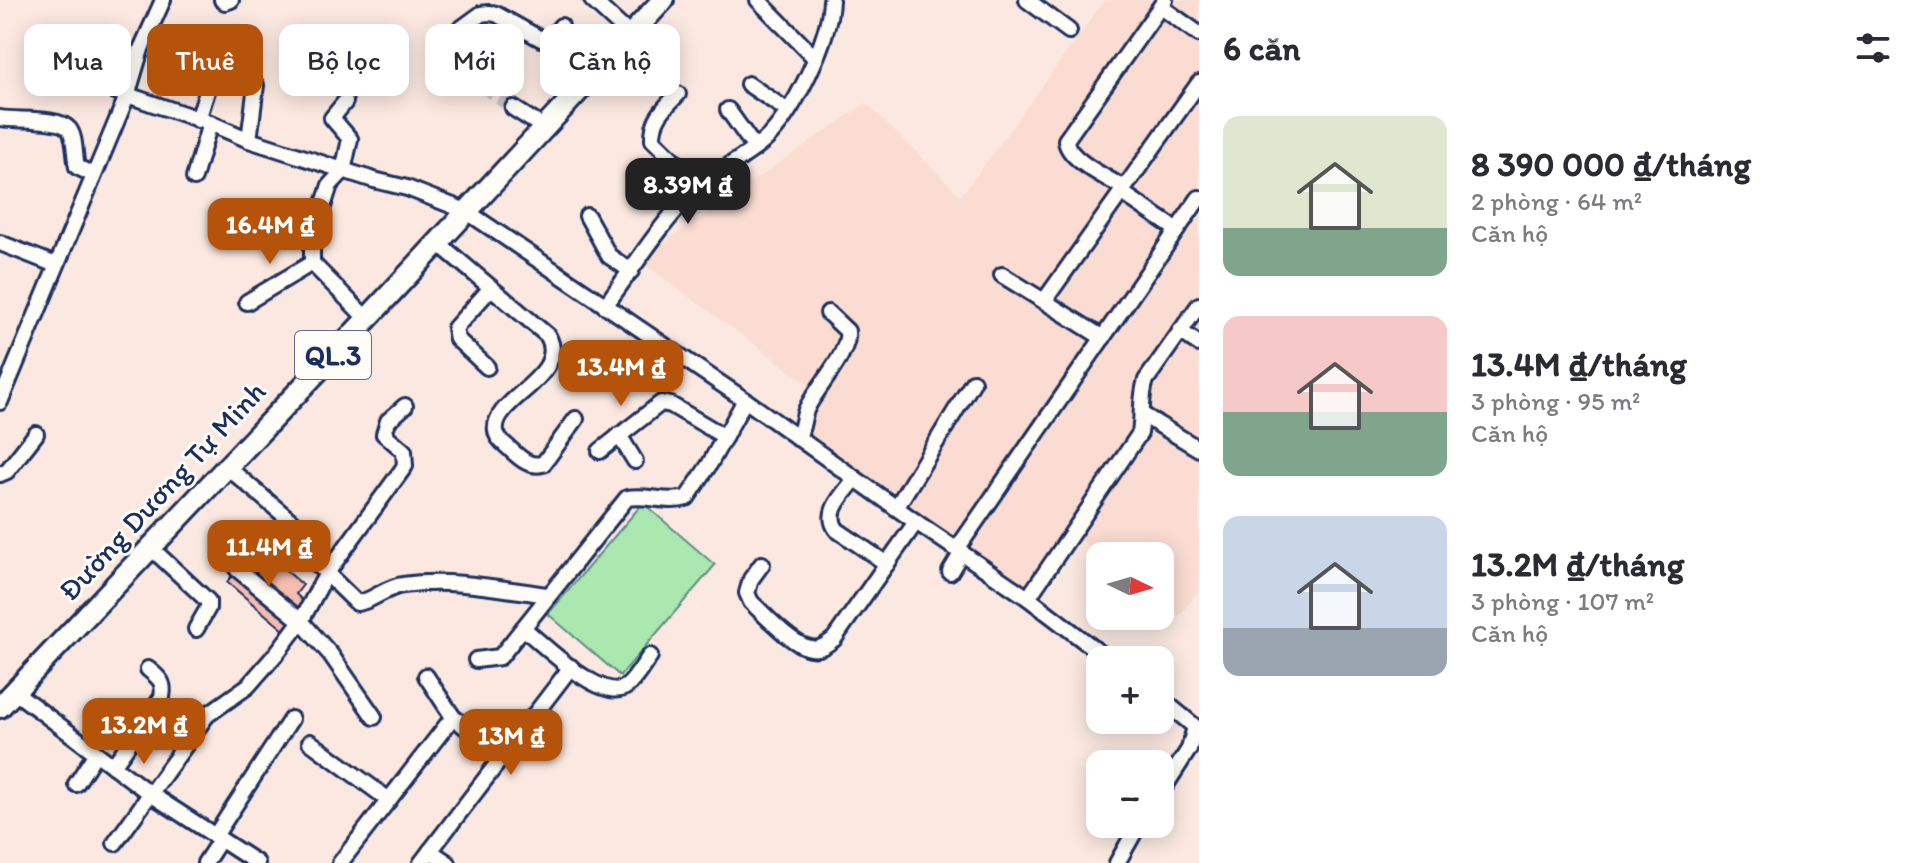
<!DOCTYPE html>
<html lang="vi">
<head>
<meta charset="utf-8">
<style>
  body { margin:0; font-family:Itim,sans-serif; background:#f7f7f7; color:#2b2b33; height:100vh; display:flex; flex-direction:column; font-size:30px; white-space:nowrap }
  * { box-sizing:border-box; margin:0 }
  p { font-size:26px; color:#7c7c81 }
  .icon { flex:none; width:44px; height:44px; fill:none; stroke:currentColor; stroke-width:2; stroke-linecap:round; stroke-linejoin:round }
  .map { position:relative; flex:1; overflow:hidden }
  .sheet { display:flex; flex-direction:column; background:#fff; width:720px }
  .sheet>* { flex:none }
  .hud { position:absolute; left:24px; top:24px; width:760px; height:72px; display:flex; gap:16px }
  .needle { width:52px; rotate:95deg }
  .fabs { position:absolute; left:1086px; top:542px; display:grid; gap:16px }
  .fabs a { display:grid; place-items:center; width:88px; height:88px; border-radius:16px; background:#fff; box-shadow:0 4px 20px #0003; font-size:40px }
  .price { position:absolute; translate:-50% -68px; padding:0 18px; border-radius:16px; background:#b45309; color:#fff; font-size:26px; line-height:52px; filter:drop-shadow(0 2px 4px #0008) }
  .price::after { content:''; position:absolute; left:50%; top:48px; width:24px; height:18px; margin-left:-12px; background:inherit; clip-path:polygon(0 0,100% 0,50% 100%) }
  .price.active { background:#222; color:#fff }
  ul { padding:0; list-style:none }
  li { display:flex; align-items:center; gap:24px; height:200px; padding:0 24px }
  li span { display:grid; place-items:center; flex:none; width:224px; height:160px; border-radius:16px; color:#555 }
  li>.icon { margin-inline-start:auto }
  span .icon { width:96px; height:96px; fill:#fffc; stroke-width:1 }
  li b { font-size:34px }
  h2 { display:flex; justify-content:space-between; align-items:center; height:96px; padding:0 24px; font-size:34px }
  .tag { padding:0 28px; border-radius:16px; background:#fff; box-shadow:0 4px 20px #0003; font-size:28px; line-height:72px }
  .tag.active { background:#b45309; color:#fff }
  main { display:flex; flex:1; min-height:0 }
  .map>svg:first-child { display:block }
  .built { fill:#fadcd2 }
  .green { fill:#aae8af; stroke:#628c86; stroke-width:2 }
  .building { fill:#f6bdae; stroke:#1b2f5e; stroke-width:2 }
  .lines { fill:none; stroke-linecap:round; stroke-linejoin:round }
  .minor-tunnel { stroke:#cec4c7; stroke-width:14; stroke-dasharray:14 7; stroke-linecap:butt }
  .minor-casing { stroke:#1b2f5e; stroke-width:20 }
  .highway-casing { stroke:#1b2f5e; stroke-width:26 }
  .minor { stroke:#fdfcf7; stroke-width:14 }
  .highway { stroke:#fdfcf7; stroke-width:20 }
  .labels { text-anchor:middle; stroke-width:6; stroke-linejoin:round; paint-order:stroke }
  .shield { fill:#fdfcf7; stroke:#5f6c8c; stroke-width:2 }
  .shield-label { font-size:28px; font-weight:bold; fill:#1b2f5e }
  .street-label { font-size:30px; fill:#1b2f5e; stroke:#fdfcf7 }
</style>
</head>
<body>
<main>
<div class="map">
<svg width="1199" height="863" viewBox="0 0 1199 863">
  <rect width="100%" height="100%" fill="#fbe9e1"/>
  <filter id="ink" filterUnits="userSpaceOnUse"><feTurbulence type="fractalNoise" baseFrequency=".0125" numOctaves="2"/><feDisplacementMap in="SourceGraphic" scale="16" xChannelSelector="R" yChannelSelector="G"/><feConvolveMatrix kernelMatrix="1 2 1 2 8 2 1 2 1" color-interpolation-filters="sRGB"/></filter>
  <g filter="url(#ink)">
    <path class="built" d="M1105 0H1199V590L1179 616 1160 601V556H1102L1069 531 1023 593 790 427 814 388 639 260 866 103 961 196Z"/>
    <path class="green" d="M643 503 715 565 620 676 548 614Z"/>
    <path class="building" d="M256 545 303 585 296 594 306 604 285 631 227 582Z"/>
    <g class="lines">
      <path class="minor-tunnel" d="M449 60 513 108"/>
      <defs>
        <g id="minor">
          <path d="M222 0 225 2 231 0"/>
          <path d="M592 0 630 35"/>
          <path d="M758 0 815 58"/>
          <path d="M1027 0 1069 31"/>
          <path d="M1161 7 1199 34"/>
          <path d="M449 60 442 50 444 41 481 14 489 13 496 14 541 39 554 35 561 26"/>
          <path d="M83 80 210 123 249 140 374 180 407 188 466 211 745 400 916 522 1028 598 1109 660"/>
          <path d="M748 84 788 111"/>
          <path d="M678 94C664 108 652 119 653 140L700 186"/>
          <path d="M345 102 332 118 350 139 343 171 330 185 312 241V263L367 319"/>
          <path d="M513 108 543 127"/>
          <path d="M728 110 755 148"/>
          <path d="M0 118C16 121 60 117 69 129 76 138 74 156 77 167L94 175"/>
          <path d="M198 120 219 53 214 44"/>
          <path d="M249 140 256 85"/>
          <path d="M194 178 210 123"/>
          <path d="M655 188 675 211"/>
          <path d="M1124 188C1108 178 1067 160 1066 140L1165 0"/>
          <path d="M1121 192 1177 230"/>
          <path d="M587 216 609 256 631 271"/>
          <path d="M437 242 548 336C570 377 491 399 496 431 497 439 506 445 511 450 521 459 529 467 543 464L576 419"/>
          <path d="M0 243 56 265"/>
          <path d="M1002 275 1103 338"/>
          <path d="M1044 301 1199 83"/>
          <path d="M247 302 312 263"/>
          <path d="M605 306C632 270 658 227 690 195 712 173 741 161 764 141 793 115 830 39 831 0"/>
          <path d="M1180 331 1199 344"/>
          <path d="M487 367 457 339 455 328 491 288"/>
          <path d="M0 402 127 96 141 49 163 0"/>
          <path d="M1143 415 1199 449"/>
          <path d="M619 435 635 461"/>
          <path d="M797 438C804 428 802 418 807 408 816 388 851 352 847 331L828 313"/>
          <path d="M600 451 661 403 671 405 725 437"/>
          <path d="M226 466 304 532 307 539 309 556 357 603C372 602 385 587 403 585 451 578 501 589 548 595"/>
          <path d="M0 474 7 471 36 434"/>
          <path d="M855 479C844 494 823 512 837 530L887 564"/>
          <path d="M896 508 973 382"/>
          <path d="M150 547 208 601V608L196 629"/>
          <path d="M957 549 1199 198"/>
          <path d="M762 564 751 579 747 593 751 602C765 615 793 646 811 648 821 650 827 644 834 639L916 522"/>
          <path d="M237 569 301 621 331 655 374 717"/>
          <path d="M950 572 962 552"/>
          <path d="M1028 598 1140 433C1143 416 1140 397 1146 380L1199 305"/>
          <path d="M523 628C542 643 603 705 627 686 636 679 643 665 650 656"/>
          <path d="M476 660 500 657 627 498C647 494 667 504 687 498L709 465 745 400"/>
          <path d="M426 676 453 717 502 757"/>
          <path d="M15 692 149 793 257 863"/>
          <path d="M1160 698 1199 730"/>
          <path d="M310 742 389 800"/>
          <path d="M113 766 162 697C165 682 159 678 148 669"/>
          <path d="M76 784 96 753"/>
          <path d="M1160 794 1189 749 1195 727"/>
          <path d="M215 836 291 719"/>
          <path d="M115 843 207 715 248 686 276 654 301 621 327 573 405 466 404 451 384 434 388 421 405 406"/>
          <path d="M430 851 448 863"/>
          <path d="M205 863 220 840"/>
          <path d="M340 863 453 717"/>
          <path d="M421 863 571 667"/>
          <path d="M1117 863 1139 824"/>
        </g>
        <path id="highway" d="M0 707 367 319 663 0"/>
      </defs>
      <use href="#minor" class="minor-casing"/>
      <use href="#highway" class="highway-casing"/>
      <use href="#minor" class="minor"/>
      <use href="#highway" class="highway"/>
    </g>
  </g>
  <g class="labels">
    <rect class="shield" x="295" y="331" width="76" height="48" rx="6"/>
    <g class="shield-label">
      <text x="333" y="365">QL.3</text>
    </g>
    <g class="street-label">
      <text transform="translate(162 491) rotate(-47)" y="10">Đường Dương Tự Minh</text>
    </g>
  </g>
</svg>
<div class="fabs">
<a><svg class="needle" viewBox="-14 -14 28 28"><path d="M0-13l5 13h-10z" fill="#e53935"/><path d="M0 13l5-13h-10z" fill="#7c7c81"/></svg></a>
<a>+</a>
<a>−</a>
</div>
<b class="price active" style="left:688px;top:226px">8.39M ₫</b>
<b class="price" style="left:270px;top:266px">16.4M ₫</b>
<b class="price" style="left:621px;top:408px">13.4M ₫</b>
<b class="price" style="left:269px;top:588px">11.4M ₫</b>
<b class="price" style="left:144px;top:766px">13.2M ₫</b>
<b class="price" style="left:511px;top:777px">13M ₫</b>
<div class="hud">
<a class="tag">Mua</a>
<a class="tag active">Thuê</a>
<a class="tag">Bộ lọc</a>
<a class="tag">Mới</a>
<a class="tag">Căn hộ</a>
</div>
</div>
<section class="sheet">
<h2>6 căn<svg class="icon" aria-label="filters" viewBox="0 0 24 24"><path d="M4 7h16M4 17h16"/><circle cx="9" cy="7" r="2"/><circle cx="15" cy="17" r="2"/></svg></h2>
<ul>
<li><span style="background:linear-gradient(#dfe7d0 70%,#7fa58c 0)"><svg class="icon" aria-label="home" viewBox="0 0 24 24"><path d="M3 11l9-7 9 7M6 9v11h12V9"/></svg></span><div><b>8 390 000 ₫/tháng</b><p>2 phòng · 64 m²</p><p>Căn hộ</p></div></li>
<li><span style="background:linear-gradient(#f6c9c9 60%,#7fa58c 0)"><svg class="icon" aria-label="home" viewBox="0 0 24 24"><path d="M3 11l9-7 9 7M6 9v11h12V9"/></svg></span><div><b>13.4M ₫/tháng</b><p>3 phòng · 95 m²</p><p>Căn hộ</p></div></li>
<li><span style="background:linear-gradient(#c9d6e8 70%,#9aa5b1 0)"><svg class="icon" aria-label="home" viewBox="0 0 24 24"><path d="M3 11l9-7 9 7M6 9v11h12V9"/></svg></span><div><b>13.2M ₫/tháng</b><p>3 phòng · 107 m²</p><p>Căn hộ</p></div></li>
</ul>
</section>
</main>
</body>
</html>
